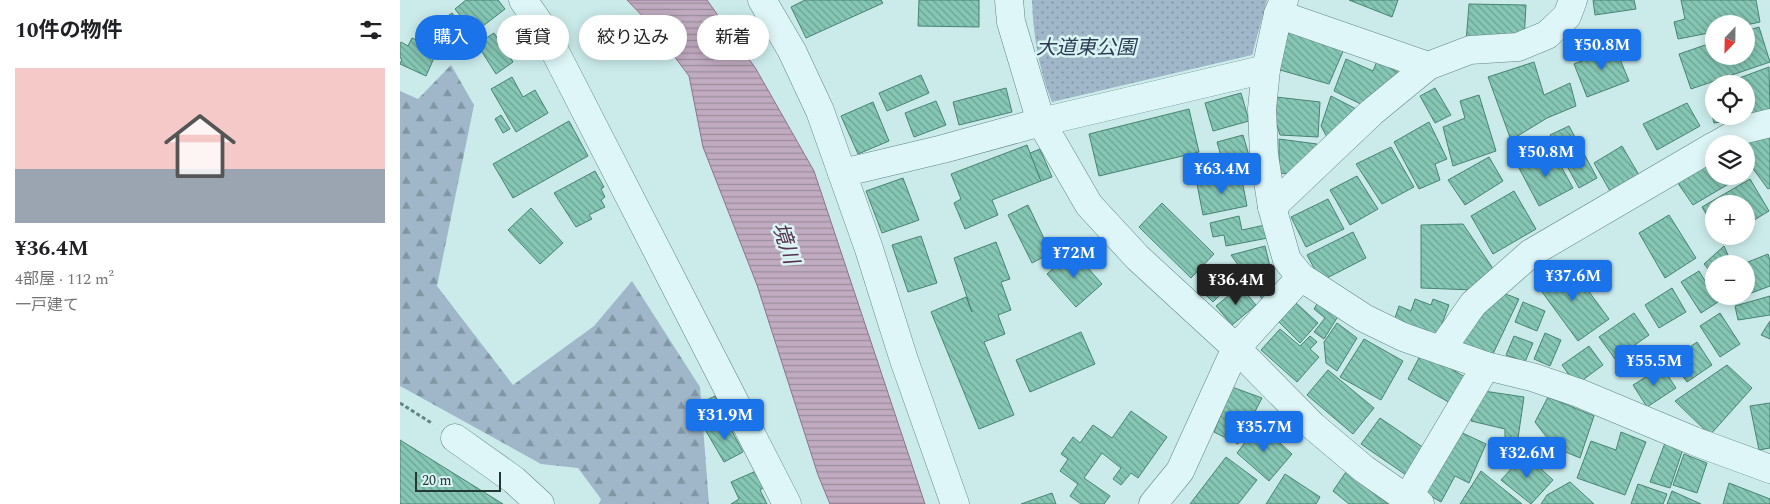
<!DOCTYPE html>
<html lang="ja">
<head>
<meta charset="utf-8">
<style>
  body { margin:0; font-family:Spectral,"Noto Sans JP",serif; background:#f2f2f2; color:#202124; height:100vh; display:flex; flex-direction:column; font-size:19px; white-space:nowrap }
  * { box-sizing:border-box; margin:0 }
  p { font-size:16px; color:#757577 }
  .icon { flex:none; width:28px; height:28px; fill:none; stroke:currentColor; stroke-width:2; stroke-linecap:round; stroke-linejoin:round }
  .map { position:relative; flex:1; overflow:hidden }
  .details { display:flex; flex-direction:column; background:#fff; width:400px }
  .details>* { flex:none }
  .top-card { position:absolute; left:15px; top:15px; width:475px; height:45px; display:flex; gap:10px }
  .needle { width:32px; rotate:202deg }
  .controls { position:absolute; left:1305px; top:15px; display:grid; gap:10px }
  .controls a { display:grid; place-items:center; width:50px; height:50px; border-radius:50%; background:#fff; box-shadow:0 2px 12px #0003; font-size:25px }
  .scale { position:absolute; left:15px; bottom:12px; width:86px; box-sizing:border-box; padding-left:5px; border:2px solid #223935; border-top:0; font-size:14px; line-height:18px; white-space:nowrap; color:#223935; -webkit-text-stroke:4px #daf3f3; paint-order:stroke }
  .price { position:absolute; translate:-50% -42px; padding:0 11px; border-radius:5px; background:#1a73e8; color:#fff; font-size:16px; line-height:32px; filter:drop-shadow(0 1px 2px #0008) }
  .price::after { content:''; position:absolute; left:50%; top:30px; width:15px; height:11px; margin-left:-8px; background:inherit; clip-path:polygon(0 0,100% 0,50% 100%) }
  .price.selected { background:#222; color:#fff }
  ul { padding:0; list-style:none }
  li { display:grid; align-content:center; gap:10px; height:265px; padding:0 15px }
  li span { display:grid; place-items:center; height:155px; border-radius:0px; color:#555 }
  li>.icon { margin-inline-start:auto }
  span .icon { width:90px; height:90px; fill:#fffc; stroke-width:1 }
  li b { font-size:21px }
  h2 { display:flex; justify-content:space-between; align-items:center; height:60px; padding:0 15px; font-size:21px }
  .chip { padding:0 18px; border-radius:22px; background:#fff; box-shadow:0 2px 12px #0003; font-size:18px; line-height:45px }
  .chip.selected { background:#1a73e8; color:#fff }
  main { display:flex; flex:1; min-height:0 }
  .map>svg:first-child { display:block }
  .forest { fill:url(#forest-firs) }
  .park { fill:url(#park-dots) }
  .water { fill:url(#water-rules); stroke:#8f728d }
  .building { fill:url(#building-back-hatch); stroke:#488473 }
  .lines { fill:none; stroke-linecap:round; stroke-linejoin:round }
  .minor-casing { stroke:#608781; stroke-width:29 }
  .path { stroke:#608781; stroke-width:3; stroke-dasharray:4 2.5; stroke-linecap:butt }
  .minor { stroke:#def6f7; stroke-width:28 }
  .labels { text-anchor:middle; stroke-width:5; stroke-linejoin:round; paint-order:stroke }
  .park-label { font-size:20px; font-style:italic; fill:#2b3d54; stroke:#daf3f3 }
  .water-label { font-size:21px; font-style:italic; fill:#57334e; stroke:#daf3f3 }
</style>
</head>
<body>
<main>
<section class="details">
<h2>10件の物件<svg class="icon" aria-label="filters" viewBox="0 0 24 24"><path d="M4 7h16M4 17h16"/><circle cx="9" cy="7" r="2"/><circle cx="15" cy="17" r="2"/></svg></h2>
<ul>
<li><span style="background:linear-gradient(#f6c9c9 65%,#9aa5b1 0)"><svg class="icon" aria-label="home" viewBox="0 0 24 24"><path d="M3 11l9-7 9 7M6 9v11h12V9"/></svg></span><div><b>¥36.4M</b><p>4部屋 · 112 m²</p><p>一戸建て</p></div></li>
</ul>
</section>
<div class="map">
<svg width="1370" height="504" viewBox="0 0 1370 504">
  <defs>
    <pattern id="forest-firs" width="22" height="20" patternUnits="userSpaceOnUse" patternTransform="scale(1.25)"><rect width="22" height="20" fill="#9fb7c9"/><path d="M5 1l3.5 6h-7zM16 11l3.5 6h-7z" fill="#8196a4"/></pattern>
    <pattern id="park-dots" width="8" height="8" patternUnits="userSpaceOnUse" patternTransform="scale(1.25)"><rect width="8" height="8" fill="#9fb7c9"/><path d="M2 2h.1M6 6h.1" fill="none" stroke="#8196a4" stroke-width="1.8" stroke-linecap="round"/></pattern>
    <pattern id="water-rules" width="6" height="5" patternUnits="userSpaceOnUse" patternTransform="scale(1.25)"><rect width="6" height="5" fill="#c1abc0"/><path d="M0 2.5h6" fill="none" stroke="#9c8c9d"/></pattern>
    <pattern id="building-back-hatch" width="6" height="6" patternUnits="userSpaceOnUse" patternTransform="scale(1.25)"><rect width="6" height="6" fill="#85c6b4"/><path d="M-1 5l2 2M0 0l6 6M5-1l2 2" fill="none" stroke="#6ca293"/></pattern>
  </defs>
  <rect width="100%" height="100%" fill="#cbebeb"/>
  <path class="forest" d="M51 65 74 105 37 286 113 385 194 326 232 281 300 387 309 504H199L201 499 178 468 141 464 0 386V91L18 99Z"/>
  <path class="park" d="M632 0H867L852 55 652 102C639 71 633 34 632 0Z"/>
  <path class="water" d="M227 0H307L356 69 414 171 525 504H430L418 475 357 285 303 147 289 76 251 25Z"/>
  <g class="building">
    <path d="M66 0H98L105 9 74 33 55 9Z"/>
    <path d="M405 0H481L483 3 406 38 391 7Z"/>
    <path d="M519 0H579V27L518 26Z"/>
    <path d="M949 0H998L992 17Z"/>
    <path d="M1193 0H1234L1236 9 1195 15Z"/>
    <path d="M1281 0H1356L1360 22 1346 25 1314 24V32L1278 39 1274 22 1285 19Z"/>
    <path d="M1069 4 1126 5 1124 41 1066 42Z"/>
    <path d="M52 13 69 35 58 42 42 20Z"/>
    <path d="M120 24 133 46 119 54 106 32Z"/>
    <path d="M1359 27 1370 62 1291 89 1279 54 1314 42V56H1346V31Z"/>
    <path d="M887 31 944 49 929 84 880 70Z"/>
    <path d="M94 33 113 62 96 74 77 44Z"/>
    <path d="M12 38 38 49 26 76 0 64 2 59 0 58V44L1 42 8 46Z"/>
    <path d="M1212 40 1229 81 1187 97 1174 64 1202 53 1199 45Z"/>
    <path d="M946 59 973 71 977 61 1001 74 969 108 934 91Z"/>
    <path d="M1134 62 1144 95 1170 83 1176 106 1147 118 1111 140 1088 77Z"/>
    <path d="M1369 67 1370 114 1314 123 1307 94 1314 89V116H1346V84H1323Z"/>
    <path d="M521 75 529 93 487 111 479 93Z"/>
    <path d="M112 77 123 97 135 90 148 113 116 132 91 89Z"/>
    <path d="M606 88 612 112 559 125 553 102Z"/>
    <path d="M1035 88 1051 115 1035 123 1020 96Z"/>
    <path d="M841 93 849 121 813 131 805 103Z"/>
    <path d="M1079 95 1096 151 1053 166 1043 127 1065 118 1060 101Z"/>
    <path d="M931 96 964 113 928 139 921 126Z"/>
    <path d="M876 97 920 102 918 137 880 135 874 115Z"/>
    <path d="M536 101 546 125 514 137 505 113Z"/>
    <path d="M473 102 489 141 458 154 441 116Z"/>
    <path d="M1287 103 1300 126 1257 150 1243 124Z"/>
    <path d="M789 109 799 152 699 176 689 134Z"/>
    <path d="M101 115 110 129 103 133 95 119Z"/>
    <path d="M169 121 188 156 113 198 93 164Z"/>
    <path d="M1029 122 1047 159 1035 164 1040 180 1019 189 994 142Z"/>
    <path d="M1169 126 1197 178 1179 188 1150 135Z"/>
    <path d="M1370 133V188L1368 189 1351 166 1347 140Z"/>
    <path d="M843 135 850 159 824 166 817 142Z"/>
    <path d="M879 139 917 144 916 161 900 175 879 173Z"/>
    <path d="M627 145 641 181 592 200 598 215 565 229 554 203 561 199 551 174Z"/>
    <path d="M1222 146 1239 175 1210 191 1194 163Z"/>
    <path d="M991 147 1014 187 982 204 956 164Z"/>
    <path d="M640 149 652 177 641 181 630 153Z"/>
    <path d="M1152 150 1173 188 1139 206 1119 168Z"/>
    <path d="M1089 157 1103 181 1065 205 1048 180Z"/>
    <path d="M1314 158V176H1329L1332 182 1293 205 1275 179Z"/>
    <path d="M195 171 204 187 201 189 205 197 201 200 205 207 189 215 192 219 176 227 154 193Z"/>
    <path d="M841 175 847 206 803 215 797 184Z"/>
    <path d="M957 176 978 209 950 225 930 190Z"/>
    <path d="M503 178 519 220 482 233 466 191Z"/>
    <path d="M1350 179 1369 211 1346 225V204H1314V227L1302 207Z"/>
    <path d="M1114 191 1136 229 1093 254 1071 216Z"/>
    <path d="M928 199 944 229 906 247 891 217Z"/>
    <path d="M762 203 814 254 791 278 739 227Z"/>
    <path d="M628 205 651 253 632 263 608 215Z"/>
    <path d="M131 208 163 243 140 264 108 230Z"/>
    <path d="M1269 215 1296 258 1265 278 1239 233Z"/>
    <path d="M839 216 842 230 865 225 868 238 826 246 824 235 813 237 810 223Z"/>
    <path d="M1063 224 1096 273 1074 290 1021 288V225Z"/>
    <path d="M953 232 966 258 921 281 907 255Z"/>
    <path d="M521 236 537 283 508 292 492 245Z"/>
    <path d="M596 242 610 279 601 282 611 310 598 315 605 334 584 342 614 415 579 429 531 312 566 297 572 312 554 258Z"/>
    <path d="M865 246 875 287 863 300 831 255Z"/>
    <path d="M1324 246 1332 264H1314V276L1304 264Z"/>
    <path d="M673 251 702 284 676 307 647 274Z"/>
    <path d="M1368 254 1370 260V286L1346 295V264H1343Z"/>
    <path d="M1168 263 1209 319 1178 341 1137 285Z"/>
    <path d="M822 264 836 279 813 302 798 287Z"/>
    <path d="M1299 271 1318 302 1301 313 1281 282Z"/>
    <path d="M840 286 856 305 832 325 816 306Z"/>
    <path d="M1272 288 1286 312 1259 328 1245 305Z"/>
    <path d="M1100 292 1119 299 1091 358 1062 342 1085 306Z"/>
    <path d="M1370 296V315L1338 320 1335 306Z"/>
    <path d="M920 299 940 313 924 339 914 332 925 318 914 309Z"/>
    <path d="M1015 299 1031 305 1033 299 1049 305 1036 340 993 324 999 306 1011 311Z"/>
    <path d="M895 302 918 323 900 343 877 320Z"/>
    <path d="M1123 302 1145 311 1137 331 1115 322Z"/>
    <path d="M1234 313 1249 335 1215 359 1199 337Z"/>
    <path d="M1320 313 1340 344 1320 357 1300 326Z"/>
    <path d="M1370 321V339L1361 335Z"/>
    <path d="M937 323 957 338 937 371 926 363 924 342Z"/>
    <path d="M880 329 900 346 910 336 917 342 910 349 919 357 897 382 861 350Z"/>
    <path d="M681 332 695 364 630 392 616 360Z"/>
    <path d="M1145 333 1161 340 1150 366 1134 359Z"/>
    <path d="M1114 336 1133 343 1125 362 1106 355Z"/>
    <path d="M964 339 1003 361 981 400 940 377Z"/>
    <path d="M1297 342 1312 365 1287 382 1271 360Z"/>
    <path d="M1189 346 1203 365 1176 385 1162 365Z"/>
    <path d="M1022 352 1065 377 1052 404 1008 379Z"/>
    <path d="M1327 365 1352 388 1310 435 1275 401Z"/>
    <path d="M1262 367 1276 388 1247 407 1233 385Z"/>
    <path d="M928 370 974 408 953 434 907 395Z"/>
    <path d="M832 387 862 398 838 444 814 432Z"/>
    <path d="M1077 390 1124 397 1117 445H1105V429L1071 421Z"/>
    <path d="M315 396 321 407 309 414 303 402Z"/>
    <path d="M1148 397 1194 416 1180 458 1154 447 1135 422Z"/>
    <path d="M1370 403V448L1359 450 1350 406Z"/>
    <path d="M731 411 767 437 738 478 731 473 721 485 713 479 721 468 702 453 684 478 710 496 704 504H681L670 496 678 484 660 471 668 459 661 454 673 437 680 443 693 425 712 438Z"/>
    <path d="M980 418 1024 448 1006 475 961 444Z"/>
    <path d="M326 420 343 452 324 462 306 431Z"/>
    <path d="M859 424 892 454 869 481 837 453Z"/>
    <path d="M1054 429 1086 444 1069 483 1055 476 1041 502 1019 489Z"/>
    <path d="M1221 432 1246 442 1225 495 1177 478 1191 441 1216 450Z"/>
    <path d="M0 440 103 504H0Z"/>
    <path d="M1265 443 1283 449 1270 488 1250 482Z"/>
    <path d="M1125 454 1153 480 1131 504 1101 480Z"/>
    <path d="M1284 454 1307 463 1297 493 1273 485Z"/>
    <path d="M826 457 857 480 838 504H790Z"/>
    <path d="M356 471 363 488 360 490 367 504H331L339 499 331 482Z"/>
    <path d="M1081 471 1122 504H1060Z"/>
    <path d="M946 472 988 504H949L933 491Z"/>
    <path d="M885 474 920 497 916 504H866Z"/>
    <path d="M1170 482 1194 504H1141L1147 495Z"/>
    <path d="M1329 483 1370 499V504H1323Z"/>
    <path d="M1238 484 1267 494 1263 504H1231Z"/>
    <path d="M1272 491 1301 504H1267Z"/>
    <path d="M652 493 656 504H621Z"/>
  </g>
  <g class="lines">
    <defs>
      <g id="minor">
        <path d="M123 0 144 30 387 504"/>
        <path d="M362 0 392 51 420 111 469 249 504 360 555 504"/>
        <path d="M609 0 611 22 641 122 689 205 738 258 836 348 913 426 964 469 1007 499 1020 504"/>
        <path d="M884 0 878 14 866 69 862 109 864 155 872 207 887 260 901 277 964 318 1003 337 1086 366 1132 377 1179 393 1294 441 1370 469"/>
        <path d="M878 14 1028 66"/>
        <path d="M1318 144 1342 130 1370 123"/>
        <path d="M442 173 543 149 641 122 866 69"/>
        <path d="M872 207 972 112 1028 66 1070 50 1118 47 1147 35 1167 16 1173 0"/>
        <path d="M1041 350 1073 304 1131 253 1314 146"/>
        <path d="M55 438 114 480 140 504"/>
        <path d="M753 504 780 471 836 348 901 277"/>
        <path d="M1004 504 1086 366"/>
      </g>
    </defs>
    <use href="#minor" class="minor-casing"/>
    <path class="path" d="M0 403 33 424"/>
    <use href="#minor" class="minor"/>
  </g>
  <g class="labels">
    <g class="park-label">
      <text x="686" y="54">大道東公園</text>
    </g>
    <g class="water-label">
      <text transform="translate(386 243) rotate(72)" y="7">境川</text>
    </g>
  </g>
</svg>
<div class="controls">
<a><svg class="needle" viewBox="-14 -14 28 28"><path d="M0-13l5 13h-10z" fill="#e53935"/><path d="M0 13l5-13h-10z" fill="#757577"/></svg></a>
<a><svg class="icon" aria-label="locate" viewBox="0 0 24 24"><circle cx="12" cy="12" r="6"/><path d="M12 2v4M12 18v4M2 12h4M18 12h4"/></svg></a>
<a><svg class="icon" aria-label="layers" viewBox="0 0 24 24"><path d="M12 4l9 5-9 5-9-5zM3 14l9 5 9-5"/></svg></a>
<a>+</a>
<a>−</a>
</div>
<div class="scale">20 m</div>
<b class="price" style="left:1202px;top:71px">¥50.8M</b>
<b class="price" style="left:1146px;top:178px">¥50.8M</b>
<b class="price" style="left:822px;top:195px">¥63.4M</b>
<b class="price" style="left:674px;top:279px">¥72M</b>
<b class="price" style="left:1173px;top:302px">¥37.6M</b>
<b class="price selected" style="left:836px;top:306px">¥36.4M</b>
<b class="price" style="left:1254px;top:387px">¥55.5M</b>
<b class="price" style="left:325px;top:441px">¥31.9M</b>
<b class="price" style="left:864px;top:453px">¥35.7M</b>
<b class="price" style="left:1127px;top:479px">¥32.6M</b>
<div class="top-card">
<a class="chip selected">購入</a>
<a class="chip">賃貸</a>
<a class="chip">絞り込み</a>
<a class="chip">新着</a>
</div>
</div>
</main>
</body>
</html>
